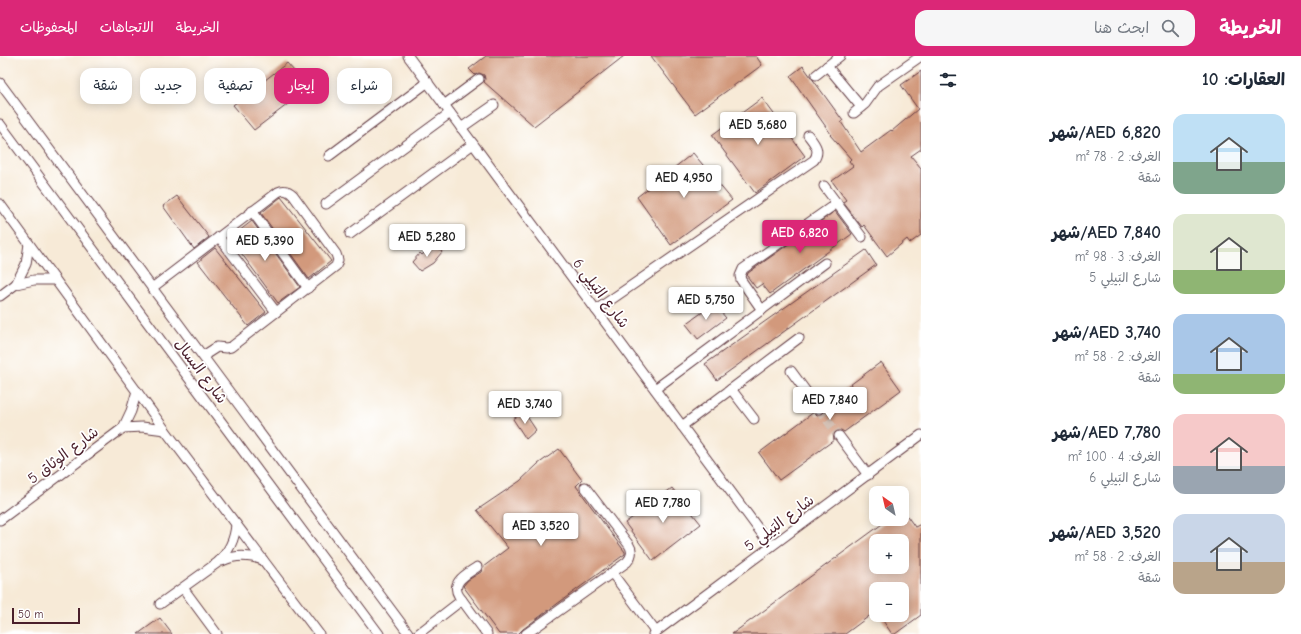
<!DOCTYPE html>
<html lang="ar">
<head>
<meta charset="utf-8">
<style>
  body { margin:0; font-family:"Comic Neue","Playpen Sans Arabic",sans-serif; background:#f6f6f7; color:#1f2937; direction:rtl; height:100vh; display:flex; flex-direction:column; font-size:15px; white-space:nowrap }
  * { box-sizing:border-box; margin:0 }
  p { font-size:13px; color:#747a83 }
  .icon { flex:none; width:22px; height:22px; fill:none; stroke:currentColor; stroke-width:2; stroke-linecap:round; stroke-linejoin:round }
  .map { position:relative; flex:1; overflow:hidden; direction:ltr }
  .sheet { display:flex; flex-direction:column; background:#fff; width:380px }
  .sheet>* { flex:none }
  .hud { position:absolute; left:12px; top:12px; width:380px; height:36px; direction:rtl; display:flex; gap:8px }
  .needle { width:26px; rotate:326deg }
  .buttons { position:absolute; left:869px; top:430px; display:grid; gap:8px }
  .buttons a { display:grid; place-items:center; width:40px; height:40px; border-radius:8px; background:#fff; box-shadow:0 2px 10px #0003; font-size:20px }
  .scale { position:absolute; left:12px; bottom:10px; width:68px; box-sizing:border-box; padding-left:4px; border:2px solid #4a1f2b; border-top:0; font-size:11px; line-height:14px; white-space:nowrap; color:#4a1f2b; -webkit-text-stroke:3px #fff; paint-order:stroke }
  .price { position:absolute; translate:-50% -34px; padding:0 9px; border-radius:4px; background:#fff; color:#222; font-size:13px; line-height:26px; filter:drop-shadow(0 1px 2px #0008) }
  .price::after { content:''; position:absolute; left:50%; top:24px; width:12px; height:9px; margin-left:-6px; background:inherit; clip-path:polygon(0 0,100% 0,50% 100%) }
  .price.on { background:#db2777; color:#fff }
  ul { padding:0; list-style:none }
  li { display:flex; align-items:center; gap:12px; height:100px; padding:0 16px }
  li span { display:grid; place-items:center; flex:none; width:112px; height:80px; border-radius:12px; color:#555 }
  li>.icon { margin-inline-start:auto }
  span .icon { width:48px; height:48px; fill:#fffc; stroke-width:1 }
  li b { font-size:17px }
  h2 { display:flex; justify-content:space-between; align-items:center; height:48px; padding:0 16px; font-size:17px }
  .chip { padding:0 14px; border-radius:12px; background:#fff; box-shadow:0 2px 10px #0003; font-size:14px; line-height:36px }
  .chip.on { background:#db2777; color:#fff }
  header { display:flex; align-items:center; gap:24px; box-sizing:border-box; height:56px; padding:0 20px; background:#db2777; color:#fff }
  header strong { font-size:19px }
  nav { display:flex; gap:22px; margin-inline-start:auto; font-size:14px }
  .search { width:280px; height:36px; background:#f6f6f7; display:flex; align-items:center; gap:10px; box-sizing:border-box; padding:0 14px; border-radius:12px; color:#747a83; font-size:15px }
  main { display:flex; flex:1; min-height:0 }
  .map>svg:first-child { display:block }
  .building { fill:#d2997b; fill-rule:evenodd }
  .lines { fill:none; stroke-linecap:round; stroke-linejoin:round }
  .minor-tunnel { stroke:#d4c1b5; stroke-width:9; stroke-dasharray:9 4.5; stroke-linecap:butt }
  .minor-casing { stroke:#643d45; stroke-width:11 }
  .minor { stroke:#fff; stroke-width:9 }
  .labels { text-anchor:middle; stroke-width:3.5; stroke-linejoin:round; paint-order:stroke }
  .street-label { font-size:15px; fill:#4a1f2b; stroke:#fff }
</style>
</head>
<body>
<header>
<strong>الخريطة</strong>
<div class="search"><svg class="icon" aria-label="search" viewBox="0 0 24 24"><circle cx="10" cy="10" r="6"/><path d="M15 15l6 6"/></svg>ابحث هنا</div>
<nav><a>الخريطة</a><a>الاتجاهات</a><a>المحفوظات</a></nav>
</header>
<main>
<section class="sheet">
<h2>العقارات: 10<svg class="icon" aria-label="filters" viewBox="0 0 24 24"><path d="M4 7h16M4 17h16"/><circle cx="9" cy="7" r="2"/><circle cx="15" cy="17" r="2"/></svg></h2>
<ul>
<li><span style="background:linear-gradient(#bfe0f5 60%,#7fa58c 0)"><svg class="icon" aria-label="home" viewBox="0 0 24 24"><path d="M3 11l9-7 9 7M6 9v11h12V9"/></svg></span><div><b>AED 6,820/شهر</b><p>الغرف: 2 · 78 m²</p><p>شقة</p></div></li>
<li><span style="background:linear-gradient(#dfe7d0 70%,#8fb573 0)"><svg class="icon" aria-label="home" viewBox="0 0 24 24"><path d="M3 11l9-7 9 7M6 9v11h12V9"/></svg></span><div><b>AED 7,840/شهر</b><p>الغرف: 3 · 98 m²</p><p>شارع البَيلِي 5</p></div></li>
<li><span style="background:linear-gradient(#a9c7e8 75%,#8fb573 0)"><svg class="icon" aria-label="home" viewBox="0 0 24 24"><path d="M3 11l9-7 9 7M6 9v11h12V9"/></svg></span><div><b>AED 3,740/شهر</b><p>الغرف: 2 · 58 m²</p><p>شقة</p></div></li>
<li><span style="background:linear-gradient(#f6c9c9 65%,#9aa5b1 0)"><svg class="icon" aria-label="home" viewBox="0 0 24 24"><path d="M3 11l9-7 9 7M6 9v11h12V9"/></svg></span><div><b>AED 7,780/شهر</b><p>الغرف: 4 · 100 m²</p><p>شارع البَيلِي 6</p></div></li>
<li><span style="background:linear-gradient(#c9d6e8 60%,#b9a48a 0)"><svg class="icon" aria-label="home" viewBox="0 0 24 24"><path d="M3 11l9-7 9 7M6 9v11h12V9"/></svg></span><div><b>AED 3,520/شهر</b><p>الغرف: 2 · 58 m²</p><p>شقة</p></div></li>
</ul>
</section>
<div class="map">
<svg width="921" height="578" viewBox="0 0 921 578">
  <rect width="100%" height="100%" fill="#fff"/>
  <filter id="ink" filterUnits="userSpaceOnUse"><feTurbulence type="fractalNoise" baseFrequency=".025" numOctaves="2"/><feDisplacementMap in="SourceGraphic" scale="8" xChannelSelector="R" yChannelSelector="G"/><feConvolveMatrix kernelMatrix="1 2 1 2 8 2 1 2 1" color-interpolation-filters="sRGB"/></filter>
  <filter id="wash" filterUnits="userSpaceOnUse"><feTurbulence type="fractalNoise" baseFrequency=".012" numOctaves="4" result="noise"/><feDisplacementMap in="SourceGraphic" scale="16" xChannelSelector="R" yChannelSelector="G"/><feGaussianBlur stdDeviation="0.9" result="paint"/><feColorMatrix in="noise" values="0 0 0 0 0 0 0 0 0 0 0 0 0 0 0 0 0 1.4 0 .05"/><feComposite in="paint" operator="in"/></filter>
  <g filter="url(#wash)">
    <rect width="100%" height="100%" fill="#f7ead7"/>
    <g id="blocks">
      <g class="building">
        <path d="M486 0H624L534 70 484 26 485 23 484 19 479 17 475 19 469 13Z"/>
        <path d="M651 0H756L762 9 695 58Z"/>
        <path d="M287 7 309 32 254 74 233 49Z"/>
        <path d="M803 10 843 65 841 66 861 96 891 74 892 75 918 53 901 29 921 15V93L911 100 921 112V179L910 187 907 183 887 200 864 169 862 171 843 146 846 144 832 125 853 110 849 105 851 103 830 79 831 78 790 20Z"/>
        <path d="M762 42 805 100 755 137 712 79Z"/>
        <path d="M693 97 732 144 671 189 637 141Z"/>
        <path d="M177 140 209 181 194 193 163 150Z"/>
        <path d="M281 141 331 205 309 223 261 157Z"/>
        <path d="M835 155 852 178 770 238 762 228 756 232 747 220 748 217Z"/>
        <path d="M252 165 300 231 278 247 230 182Z"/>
        <path d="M435 188 442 196 433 207 420 215 412 206 420 197 422 199Z"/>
        <path d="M215 192 266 256 248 270 198 206 201 204V203Z"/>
        <path d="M866 194 876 209 717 324 705 308Z"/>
        <path d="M714 248 726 262 698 283 686 268Z"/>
        <path d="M881 306 901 334 844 376 841 374 836 375 833 378 834 384 779 424 759 397 814 356 817 359 822 358 825 353 823 349Z"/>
        <path d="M524 356 536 374 526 383 513 363Z"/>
        <path d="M559 393 582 424 576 430 625 496V498L523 573 518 578H499L463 530 468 524 481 516 483 511 508 492 477 454 520 425 538 408Z"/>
        <path d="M672 432 701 468 653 505 625 467Z"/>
        <path d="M902 453 915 471 921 468V559L895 578H892L879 559H902V533H876V555L845 578H732L889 463H902ZM876 485H902V511H876Z"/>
        <path d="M160 562 172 578H138Z"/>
      </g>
    </g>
  </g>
  <g filter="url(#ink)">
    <use href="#blocks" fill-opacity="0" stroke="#643d45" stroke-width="1"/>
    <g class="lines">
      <path class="minor-tunnel" d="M819 353 839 380"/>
      <defs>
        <g id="minor">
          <path d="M408 0 771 490"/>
          <path d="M827 10 861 51"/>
          <path d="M816 19 840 0"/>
          <path d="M0 27 409 578"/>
          <path d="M444 49 479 23"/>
          <path d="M854 57 865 48 878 30 921 0"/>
          <path d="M0 68 379 578"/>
          <path d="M461 72 494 49"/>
          <path d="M329 100 428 26"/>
          <path d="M824 130 862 181"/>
          <path d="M0 148 165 374 319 578"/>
          <path d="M326 148 450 57"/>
          <path d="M252 155 308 232"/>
          <path d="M350 178 473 88"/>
          <path d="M219 181 276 256"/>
          <path d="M16 228 26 208 29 188"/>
          <path d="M152 232 278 136C284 133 288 134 293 139L336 198 338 204 336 210 231 291 226 292 217 291 203 300"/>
          <path d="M0 240 16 228 34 224H55"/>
          <path d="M596 254 814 104C821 94 814 87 808 79"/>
          <path d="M762 254 741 224 740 220 743 213 837 147"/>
          <path d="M791 315 819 353"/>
          <path d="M655 333 825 207"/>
          <path d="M731 333 754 363"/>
          <path d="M682 370 799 282"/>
          <path d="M123 372 142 371 165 374"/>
          <path d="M839 380 868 419"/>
          <path d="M0 464 123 372 131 355 137 335"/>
          <path d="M222 505C236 498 249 499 263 504"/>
          <path d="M477 511C467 518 450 526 459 540L487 578"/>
          <path d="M612 517 656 576"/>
          <path d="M183 532 217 578"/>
          <path d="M160 548 217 507C229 496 235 484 236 468"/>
          <path d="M418 578 462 544"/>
          <path d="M526 578 627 506C632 500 633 495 629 489L585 431"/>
          <path d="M653 578 921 379"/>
        </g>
      </defs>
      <use href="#minor" class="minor-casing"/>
      <use href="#minor" class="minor"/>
    </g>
  </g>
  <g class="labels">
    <g class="street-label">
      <text transform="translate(601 237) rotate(53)" y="5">شارع البَيلِي 6</text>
      <text transform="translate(201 315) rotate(53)" y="5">شارع البسال</text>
      <text transform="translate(63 399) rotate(-37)" y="5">شارع الوِثاق 5</text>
      <text transform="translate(779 467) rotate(-37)" y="5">شارع البَيلِي 5</text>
    </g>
  </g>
</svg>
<div class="buttons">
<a><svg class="needle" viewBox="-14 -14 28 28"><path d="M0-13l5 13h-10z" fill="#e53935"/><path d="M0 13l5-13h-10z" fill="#747a83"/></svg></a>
<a>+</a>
<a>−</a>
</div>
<div class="scale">50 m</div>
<b class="price" style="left:758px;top:90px">AED 5,680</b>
<b class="price" style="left:684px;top:143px">AED 4,950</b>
<b class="price on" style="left:800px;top:198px">AED 6,820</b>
<b class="price" style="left:427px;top:202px">AED 5,280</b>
<b class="price" style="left:265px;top:206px">AED 5,390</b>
<b class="price" style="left:706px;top:265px">AED 5,750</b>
<b class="price" style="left:830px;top:365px">AED 7,840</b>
<b class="price" style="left:525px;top:369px">AED 3,740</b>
<b class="price" style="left:663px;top:468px">AED 7,780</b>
<b class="price" style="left:541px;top:491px">AED 3,520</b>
<div class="hud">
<a class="chip">شراء</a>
<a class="chip on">إيجار</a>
<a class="chip">تصفية</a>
<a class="chip">جديد</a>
<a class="chip">شقة</a>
</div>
</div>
</main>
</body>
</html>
